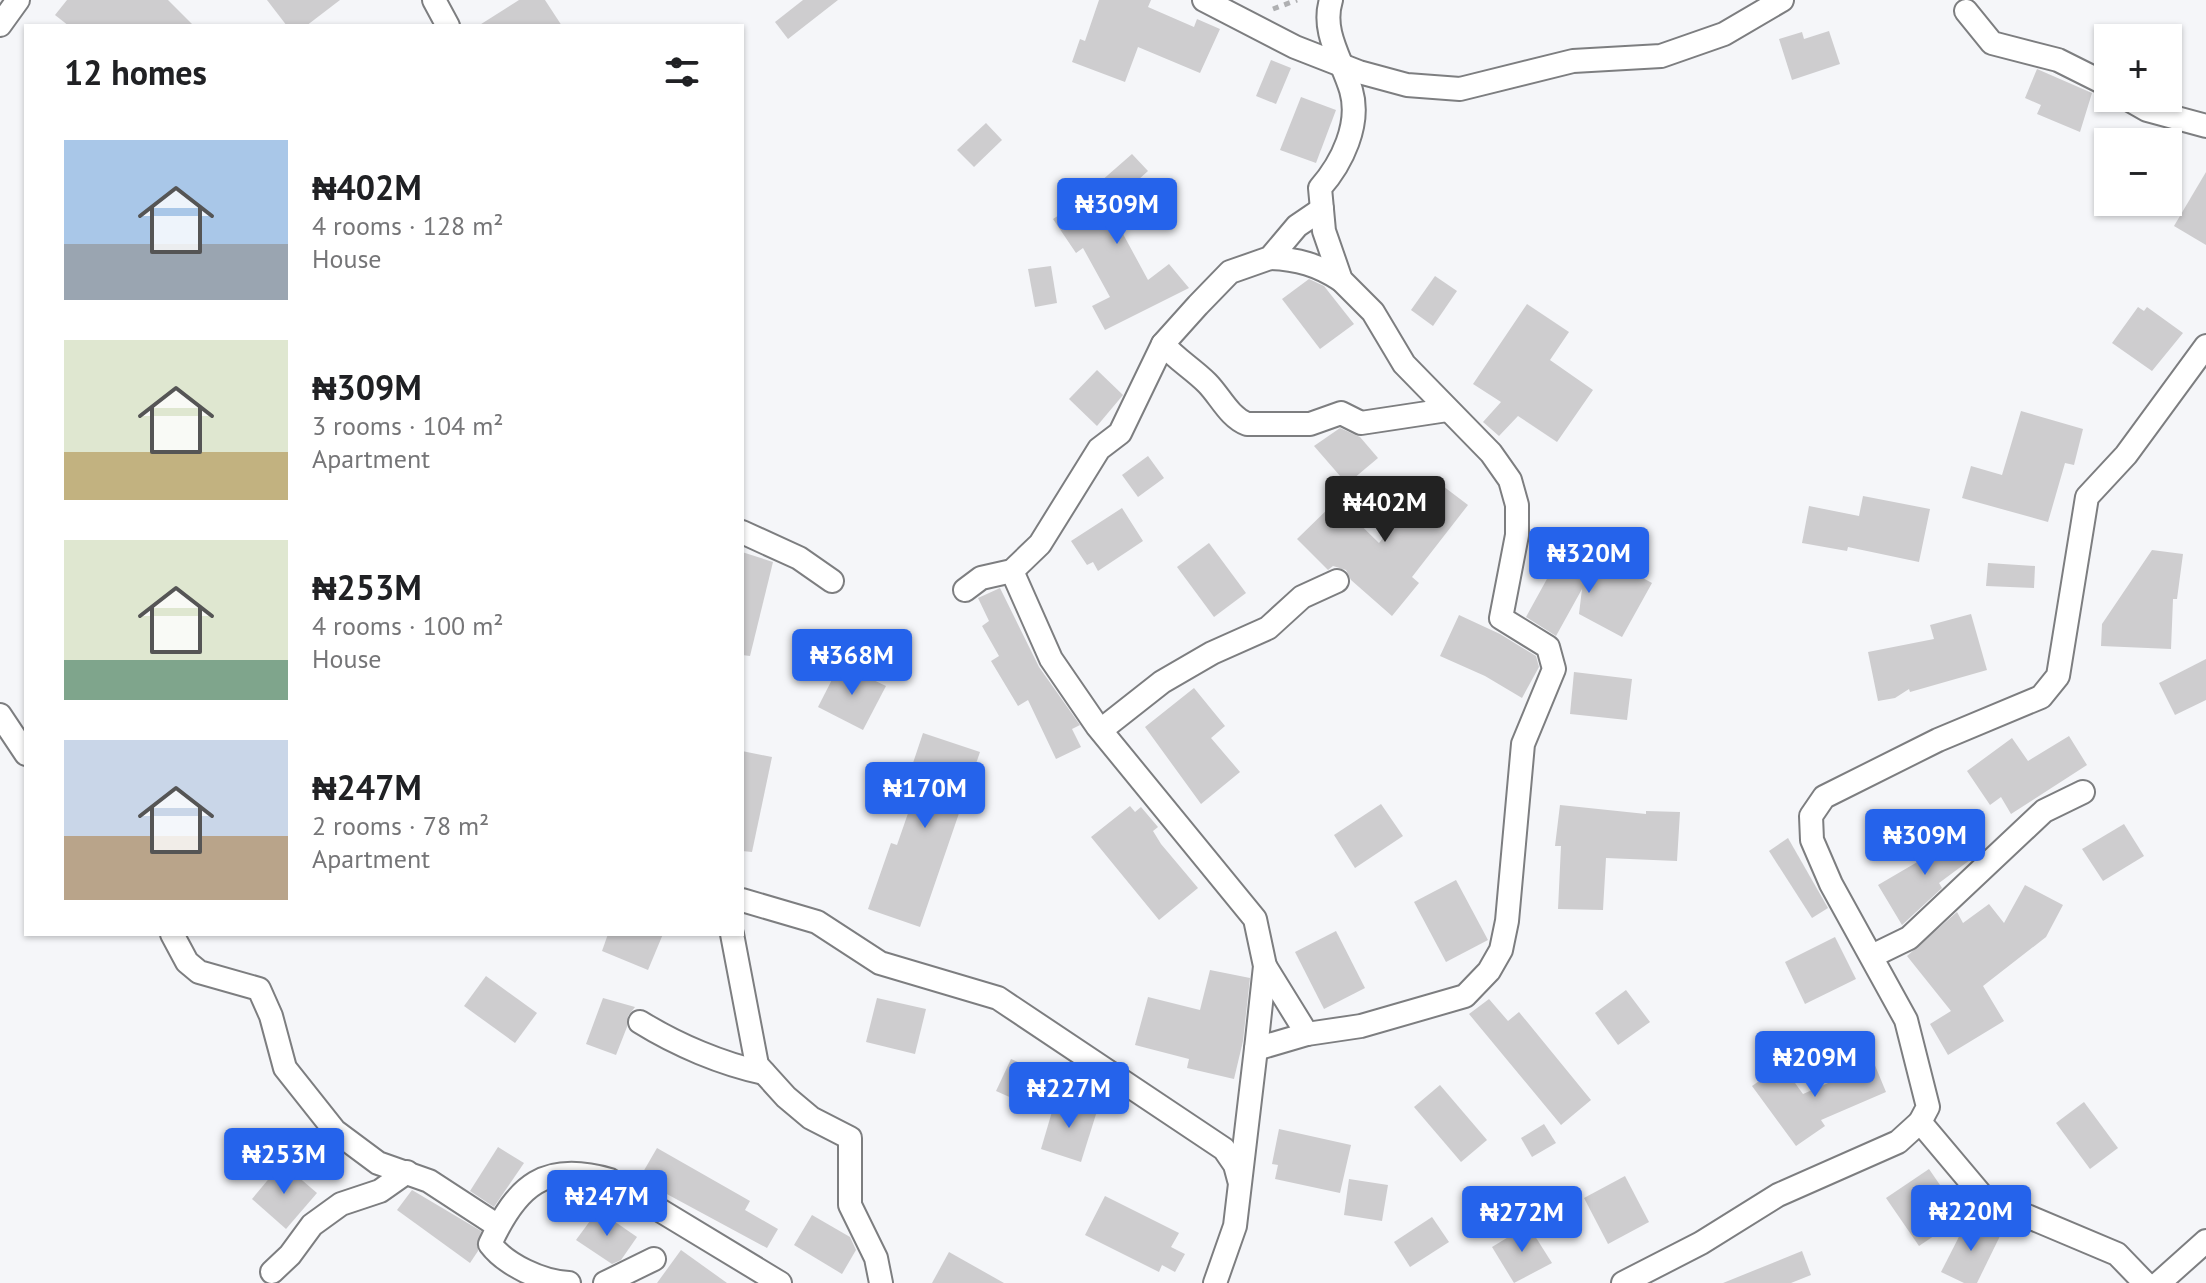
<!DOCTYPE html>
<html lang="en">
<head>
<meta charset="utf-8">
<style>
  body { margin:0; font-family:"PT Sans",sans-serif; background:#f6f6f6; color:#202124; height:100vh; display:flex; flex-direction:column; font-size:30px; white-space:nowrap }
  * { box-sizing:border-box; margin:0 }
  p { font-size:26px; color:#757577 }
  .icon { flex:none; width:44px; height:44px; fill:none; stroke:currentColor; stroke-width:2; stroke-linecap:round; stroke-linejoin:round }
  .map { position:relative; flex:1; overflow:hidden }
  .panel { position:absolute; left:24px; top:24px; width:720px; height:912px; display:flex; flex-direction:column; background:#fff; border-radius:0px; box-shadow:0 2px 6px #0004 }
  .panel>* { flex:none }
  .buttons { position:absolute; left:2094px; top:24px; display:grid; gap:16px }
  .buttons a { display:grid; place-items:center; width:88px; height:88px; border-radius:0px; background:#fff; box-shadow:0 2px 6px #0004; font-size:40px }
  .price { position:absolute; translate:-50% -68px; padding:0 18px; border-radius:8px; background:#2563eb; color:#fff; font-size:26px; line-height:52px; filter:drop-shadow(0 2px 4px #0008) }
  .price::after { content:''; position:absolute; left:50%; top:48px; width:24px; height:18px; margin-left:-12px; background:inherit; clip-path:polygon(0 0,100% 0,50% 100%) }
  .price.selected { background:#222; color:#fff }
  ul { padding:0; list-style:none }
  li { display:flex; align-items:center; gap:24px; height:200px; padding:0 40px }
  li span { display:grid; place-items:center; flex:none; width:224px; height:160px; border-radius:0px; color:#555 }
  li>.icon { margin-inline-start:auto }
  span .icon { width:96px; height:96px; fill:#fffc; stroke-width:1 }
  li b { font-size:34px }
  h2 { display:flex; justify-content:space-between; align-items:center; height:96px; padding:0 40px; font-size:34px }
  .map>svg:first-child { display:block }
  .building { fill:#cecdcf }
  .lines { fill:none; stroke-linecap:round; stroke-linejoin:round }
  .street-casing { stroke:#7d7e80; stroke-width:26 }
  .path { stroke:#afb0b2; stroke-width:5; stroke-dasharray:6 6; stroke-linecap:butt }
  .street { stroke:#fff; stroke-width:22 }
</style>
</head>
<body>
<div class="map">
<svg width="2206" height="1283" viewBox="0 0 2206 1283">
  <rect width="100%" height="100%" fill="#f5f6f9"/>
  <g class="building">
    <path d="M67 0H168L194 26H69L55 15Z"/>
    <path d="M267 0H340L306 26H287Z"/>
    <path d="M519 0H545L562 26H478Z"/>
    <path d="M803 0H838L788 39 775 22Z"/>
    <path d="M1099 0H1151L1148 7 1194 27 1197 19 1220 29 1200 73 1138 47 1125 82 1072 62 1080 39 1085 41Z"/>
    <path d="M1829 31 1840 64 1792 80 1779 39 1802 32 1804 39Z"/>
    <path d="M1271 60 1291 68 1276 104 1256 96Z"/>
    <path d="M2037 69 2092 93 2080 132 2037 114 2041 105 2025 98Z"/>
    <path d="M1301 97 1336 110 1316 163 1280 150Z"/>
    <path d="M986 123 1002 140 974 167 957 150Z"/>
    <path d="M1132 154 1148 171 1138 180 1149 193 1116 221 1148 280 1169 264 1189 288 1105 330 1092 306 1110 297 1083 248 1076 253 1053 219 1095 192 1092 189Z"/>
    <path d="M2206 172V245L2174 226Z"/>
    <path d="M1051 266 1057 303 1035 307 1028 269Z"/>
    <path d="M1435 276 1457 291 1433 326 1411 310Z"/>
    <path d="M1309 279 1324 286 1354 324 1320 349 1282 299Z"/>
    <path d="M1527 304 1569 332 1550 360 1593 390 1557 442 1518 416 1499 436 1483 422 1501 402 1473 384Z"/>
    <path d="M2138 307 2144 311 2147 307 2183 333 2152 371 2112 343Z"/>
    <path d="M1097 370 1123 395 1097 426 1069 399Z"/>
    <path d="M2021 411 2083 429 2074 465 2065 463 2048 522 1962 498 1971 466 2002 475Z"/>
    <path d="M1340 428 1360 437 1378 458 1347 484 1314 446Z"/>
    <path d="M1148 456 1164 478 1138 497 1122 475Z"/>
    <path d="M1431 477 1468 505 1412 577 1419 583 1392 616 1351 580 1346 570 1333 566 1328 570 1297 539 1336 501 1379 543Z"/>
    <path d="M1863 496 1930 509 1919 562 1848 547 1847 551 1802 543 1809 506 1859 516Z"/>
    <path d="M1122 508 1143 541 1098 571 1093 562 1087 565 1071 541Z"/>
    <path d="M1209 543 1246 593 1214 617 1177 567Z"/>
    <path d="M1564 548 1612 574 1617 564 1652 583 1622 637 1579 614 1582 589 1556 636 1526 617Z"/>
    <path d="M2152 550 2183 554 2177 599H2173L2171 649 2101 646 2102 624Z"/>
    <path d="M742 552 773 562 750 656 742 655Z"/>
    <path d="M1988 563 2035 566 2034 588 1986 586Z"/>
    <path d="M1000 588 1039 667 1080 725 1072 729 1081 747 1056 759 1028 700 1018 706 991 661 999 656 982 626 989 621 978 598Z"/>
    <path d="M1971 614 1987 670 1910 692 1909 689 1895 698 1878 701 1868 652 1934 639 1930 625Z"/>
    <path d="M1459 615 1500 634 1536 656 1539 667 1522 698 1485 676 1440 656Z"/>
    <path d="M2206 659V700L2175 715 2159 683Z"/>
    <path d="M840 664 886 686 863 730 818 707Z"/>
    <path d="M1574 672 1632 679 1627 720 1570 714Z"/>
    <path d="M1194 688 1225 726 1211 738 1240 772 1201 804 1145 727Z"/>
    <path d="M923 733 980 752 920 927 868 909 891 843 897 845 922 773 911 769Z"/>
    <path d="M2069 736 2087 765 2011 814 2001 797 1990 805 1967 771 2012 738 2028 761Z"/>
    <path d="M742 751 772 757 752 852 742 851Z"/>
    <path d="M1381 804 1403 836 1355 868 1334 835Z"/>
    <path d="M1560 805 1646 814V811L1680 812 1677 861 1606 858 1603 910 1558 909 1561 846H1555Z"/>
    <path d="M1130 806 1135 812 1141 807 1158 827 1153 831 1161 844 1198 888 1159 920 1091 837Z"/>
    <path d="M2124 824 2144 856 2103 881 2082 849Z"/>
    <path d="M1958 830 1974 857 1939 883 1942 888 1902 925 1878 885 1943 847 1939 840Z"/>
    <path d="M1788 838 1828 908 1812 918 1769 851Z"/>
    <path d="M1456 880 1488 940 1446 962 1414 902Z"/>
    <path d="M2025 885 2063 905 2046 937 1983 986 2004 1021 1948 1055 1930 1024 1951 1011 1907 956 1957 912 1963 923 1989 904 2004 923Z"/>
    <path d="M1336 931 1365 988 1324 1009 1295 952Z"/>
    <path d="M608 934H663L648 970 602 951Z"/>
    <path d="M1835 937 1856 979 1805 1004 1785 962Z"/>
    <path d="M1210 970 1250 978 1243 1041 1234 1079 1187 1068 1189 1059 1135 1045 1148 997 1200 1010Z"/>
    <path d="M486 976 537 1013 515 1043 464 1006Z"/>
    <path d="M1626 990 1650 1022 1618 1045 1595 1013Z"/>
    <path d="M603 998 635 1007 628 1016 627 1027 616 1055 586 1044Z"/>
    <path d="M877 998 926 1009 915 1054 866 1042Z"/>
    <path d="M1489 999 1508 1021 1519 1012 1591 1100 1561 1125 1469 1014Z"/>
    <path d="M1011 1059 1052 1077 1037 1109 996 1091Z"/>
    <path d="M1874 1063 1886 1092 1821 1120 1825 1126 1796 1146 1752 1086 1782 1065 1803 1094Z"/>
    <path d="M1440 1085 1487 1140 1461 1162 1414 1107Z"/>
    <path d="M1056 1098 1097 1111 1081 1162 1041 1149Z"/>
    <path d="M2084 1102 2118 1148 2090 1169 2056 1123Z"/>
    <path d="M1544 1124 1556 1143 1532 1157 1521 1138Z"/>
    <path d="M1279 1129 1351 1145 1340 1193 1275 1179 1278 1165 1272 1164Z"/>
    <path d="M498 1147 524 1163 494 1207 470 1191Z"/>
    <path d="M657 1148 750 1201 745 1210 778 1229 767 1248 639 1179Z"/>
    <path d="M282 1163 317 1193 286 1229 252 1199Z"/>
    <path d="M1929 1169 1962 1217 1919 1246 1886 1198Z"/>
    <path d="M1625 1176 1649 1222 1608 1244 1584 1198Z"/>
    <path d="M1349 1179 1388 1185 1382 1221 1344 1215Z"/>
    <path d="M412 1190 481 1231 478 1251 470 1263 397 1210Z"/>
    <path d="M1105 1196 1179 1233 1171 1247 1185 1254 1175 1272 1162 1265 1159 1272 1085 1235Z"/>
    <path d="M598 1210 637 1237 621 1260 612 1264 576 1240Z"/>
    <path d="M812 1215 850 1237 856 1250 842 1274 794 1245Z"/>
    <path d="M1432 1217 1449 1242 1410 1267 1394 1242Z"/>
    <path d="M1968 1219 2000 1236 1977 1283H1964L1941 1272Z"/>
    <path d="M1528 1225 1552 1263 1514 1283 1492 1247Z"/>
    <path d="M681 1250 727 1283H657Z"/>
    <path d="M1802 1251 1811 1275 1791 1283H1723Z"/>
    <path d="M949 1252 1004 1283H932Z"/>
  </g>
  <g class="lines">
    <defs>
      <g id="street">
        <path d="M434 0 448 26"/>
        <path d="M1204 0 1295 47 1359 72 1407 85 1460 89 1573 61 1661 56 1724 34 1782 0"/>
        <path d="M1966 11 1992 43 2058 60 2108 85"/>
        <path d="M0 25 18 0"/>
        <path d="M2126 98 2147 110 2206 126"/>
        <path d="M1270 258C1298 259 1318 265 1341 280"/>
        <path d="M1163 344C1176 359 1193 369 1207 383 1220 396 1229 417 1247 424H1310L1341 413 1361 423 1447 410"/>
        <path d="M742 532 799 558 832 581"/>
        <path d="M1012 571 1051 659 1097 726 1255 919 1265 966 1257 1040 1235 1226 1215 1283"/>
        <path d="M965 590 981 578 1012 571 1040 544 1099 449 1120 433 1163 344 1198 305 1230 272 1270 258 1297 226 1322 209"/>
        <path d="M0 715 26 754"/>
        <path d="M1101 730 1162 682 1212 653 1268 628 1302 597 1337 581"/>
        <path d="M742 900 817 922 880 963 998 998 1224 1149 1235 1165 1239 1180"/>
        <path d="M172 934 187 962 199 972 259 989 271 1016 285 1068 335 1131 378 1163 429 1181 498 1226"/>
        <path d="M732 934 757 1065 786 1097 811 1118 850 1138V1205L876 1258 881 1283"/>
        <path d="M1872 956 1909 938 2044 811 2083 792"/>
        <path d="M1265 966 1307 1034"/>
        <path d="M640 1022C677 1045 722 1064 764 1073"/>
        <path d="M1256 1049 1307 1034 1361 1026 1465 996 1489 971 1501 950 1507 921 1523 744 1554 669 1548 647 1501 618 1517 535V505L1510 480 1491 453 1404 364 1373 312 1341 280 1324 231 1320 188C1342 163 1361 124 1351 90 1342 60 1321 32 1331 0"/>
        <path d="M1920 1122 1984 1198 2117 1254 2145 1283"/>
        <path d="M272 1272 290 1255 312 1225 341 1204 380 1191 407 1172"/>
        <path d="M569 1283C542 1282 506 1265 490 1244 517 1185 545 1161 610 1180L780 1283"/>
        <path d="M605 1283 654 1259"/>
        <path d="M1623 1283 1701 1243 1778 1195 1898 1142 1920 1122 1928 1107 1906 1020 1831 884 1812 840 1811 816 1824 797 1938 740 2041 697 2058 676 2087 497 2126 455 2206 346"/>
        <path d="M2159 1283 2206 1241"/>
      </g>
    </defs>
    <use href="#street" class="street-casing"/>
    <path class="path" d="M1273 9 1297 0"/>
    <use href="#street" class="street"/>
  </g>
</svg>
<div class="buttons">
<a>+</a>
<a>−</a>
</div>
<b class="price" style="left:1117px;top:246px">₦309M</b>
<b class="price selected" style="left:1385px;top:544px">₦402M</b>
<b class="price" style="left:1589px;top:595px">₦320M</b>
<b class="price" style="left:852px;top:697px">₦368M</b>
<b class="price" style="left:925px;top:830px">₦170M</b>
<b class="price" style="left:1925px;top:877px">₦309M</b>
<b class="price" style="left:1815px;top:1099px">₦209M</b>
<b class="price" style="left:1069px;top:1130px">₦227M</b>
<b class="price" style="left:284px;top:1196px">₦253M</b>
<b class="price" style="left:607px;top:1238px">₦247M</b>
<b class="price" style="left:1971px;top:1253px">₦220M</b>
<b class="price" style="left:1522px;top:1254px">₦272M</b>
<section class="panel">
<h2>12 homes<svg class="icon" aria-label="filters" viewBox="0 0 24 24"><path d="M4 7h16M4 17h16"/><circle cx="9" cy="7" r="2"/><circle cx="15" cy="17" r="2"/></svg></h2>
<ul>
<li><span style="background:linear-gradient(#a9c7e8 65%,#9aa5b1 0)"><svg class="icon" aria-label="home" viewBox="0 0 24 24"><path d="M3 11l9-7 9 7M6 9v11h12V9"/></svg></span><div><b>₦402M</b><p>4 rooms · 128 m²</p><p>House</p></div></li>
<li><span style="background:linear-gradient(#dfe7d0 70%,#c2b280 0)"><svg class="icon" aria-label="home" viewBox="0 0 24 24"><path d="M3 11l9-7 9 7M6 9v11h12V9"/></svg></span><div><b>₦309M</b><p>3 rooms · 104 m²</p><p>Apartment</p></div></li>
<li><span style="background:linear-gradient(#dfe7d0 75%,#7fa58c 0)"><svg class="icon" aria-label="home" viewBox="0 0 24 24"><path d="M3 11l9-7 9 7M6 9v11h12V9"/></svg></span><div><b>₦253M</b><p>4 rooms · 100 m²</p><p>House</p></div></li>
<li><span style="background:linear-gradient(#c9d6e8 60%,#b9a48a 0)"><svg class="icon" aria-label="home" viewBox="0 0 24 24"><path d="M3 11l9-7 9 7M6 9v11h12V9"/></svg></span><div><b>₦247M</b><p>2 rooms · 78 m²</p><p>Apartment</p></div></li>
</ul>
</section>
</div>
</body>
</html>
